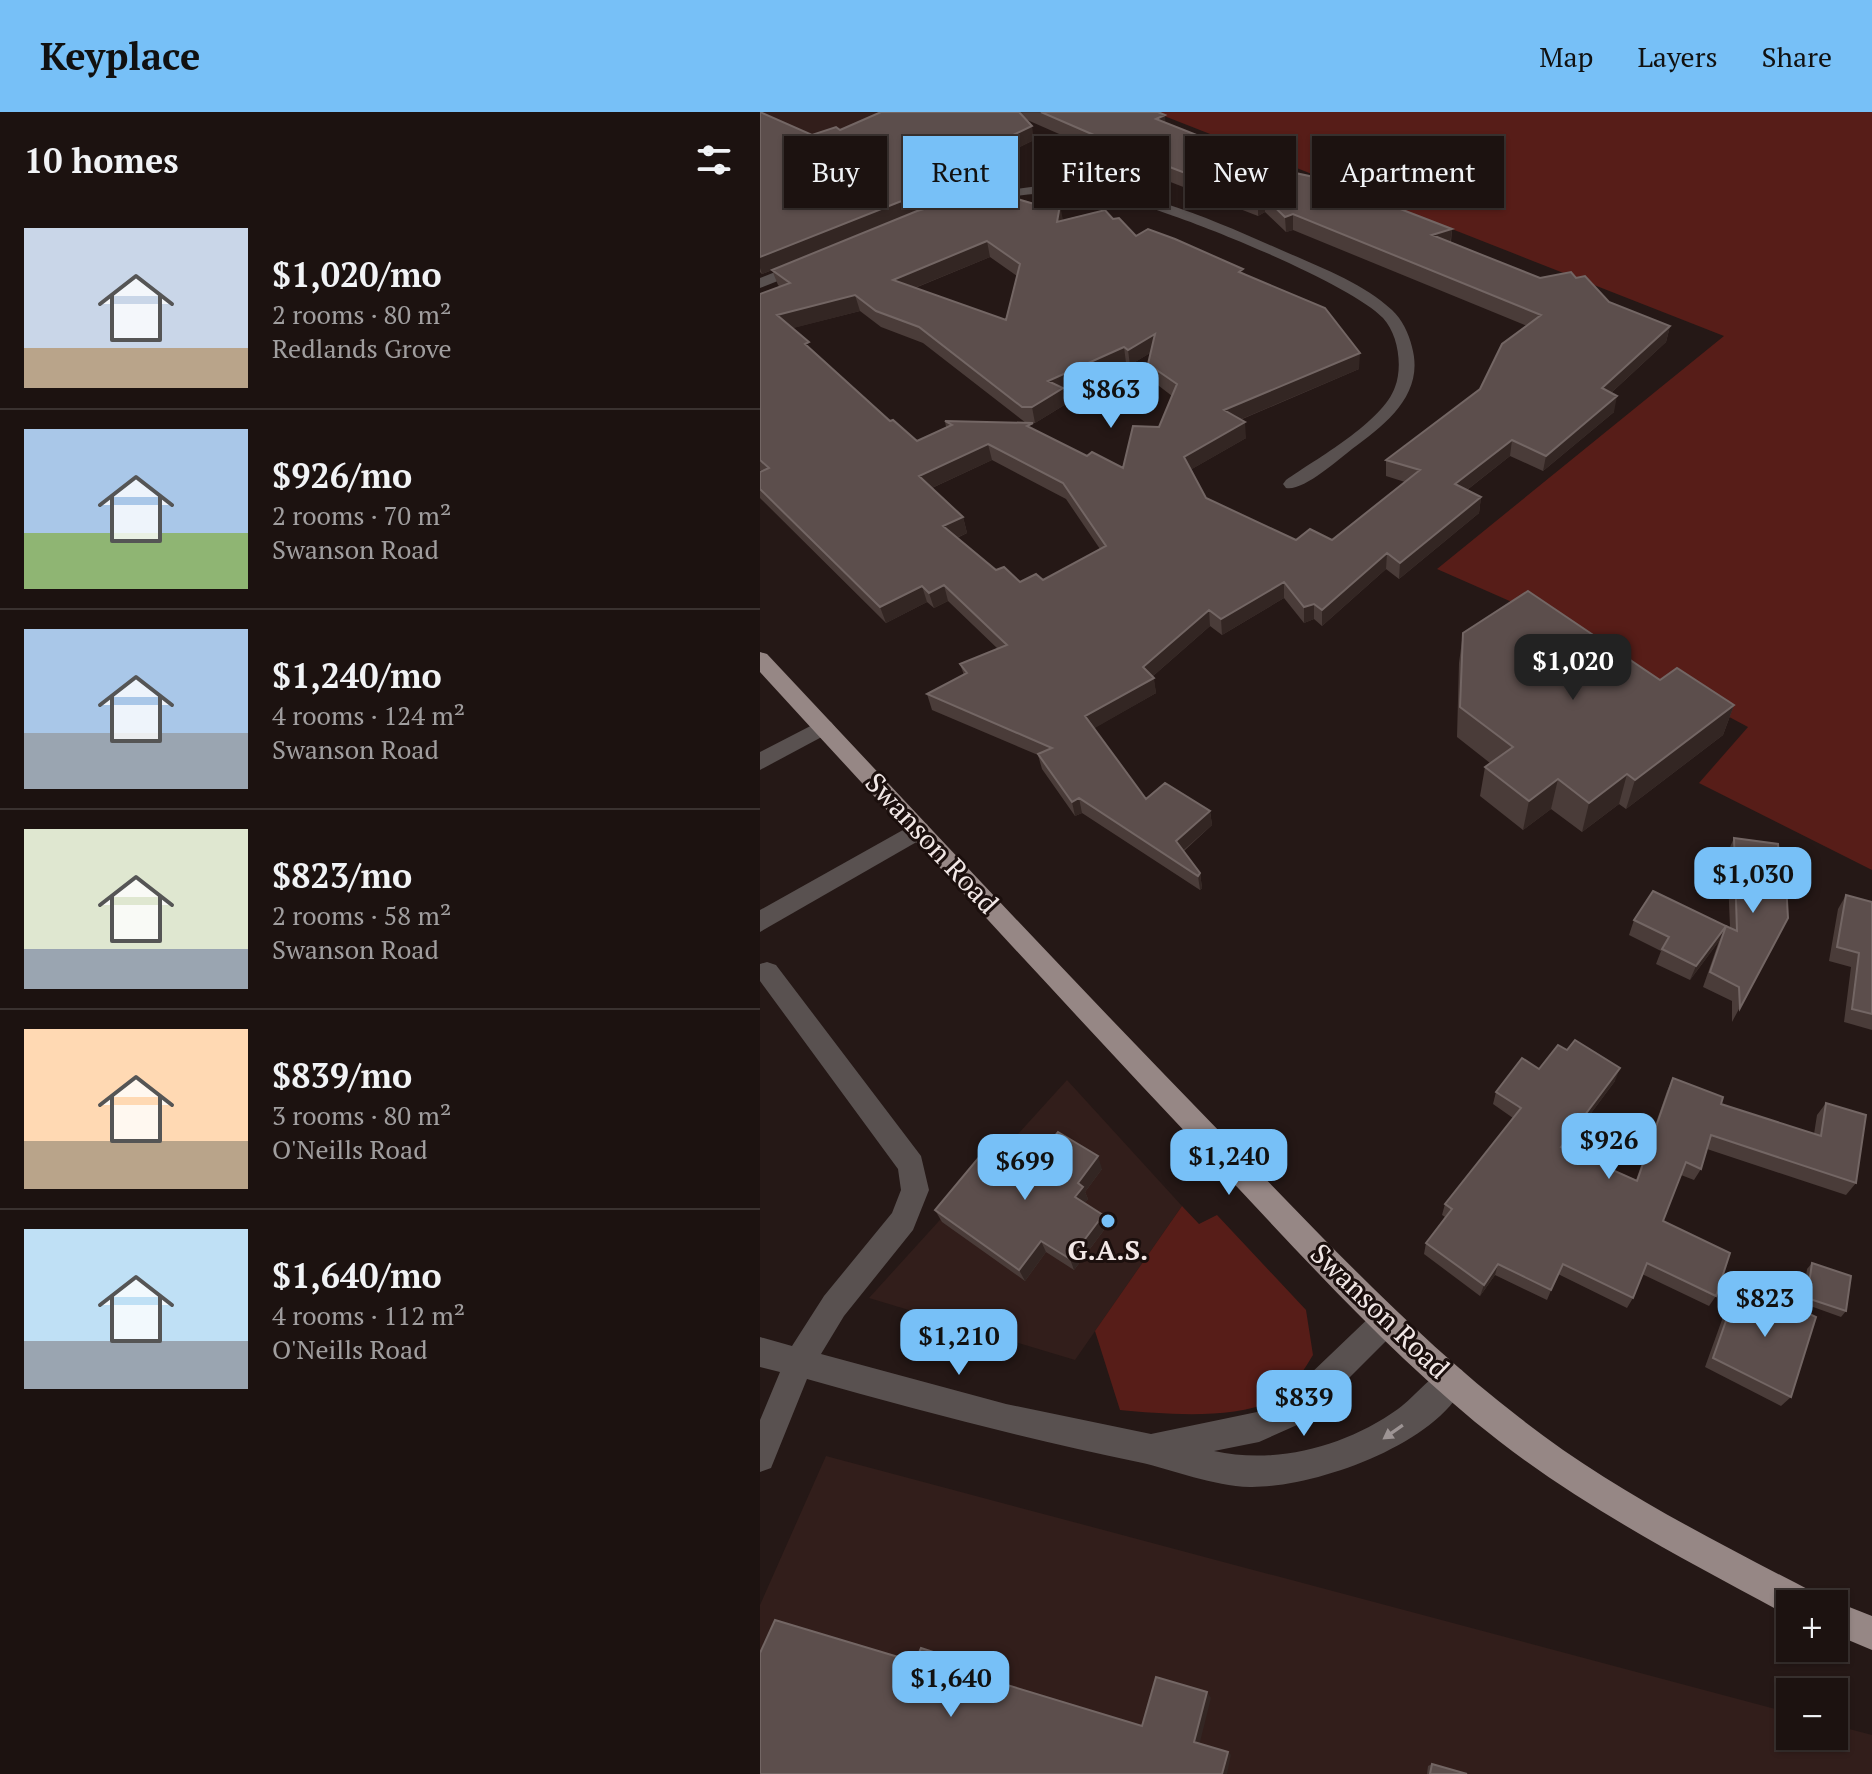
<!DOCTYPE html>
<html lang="en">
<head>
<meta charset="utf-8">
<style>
  body { margin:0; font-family:"PT Serif",serif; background:#29201e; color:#f1f3f6; height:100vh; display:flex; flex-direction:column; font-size:30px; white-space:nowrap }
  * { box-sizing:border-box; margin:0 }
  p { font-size:26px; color:#a09e9f }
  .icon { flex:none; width:44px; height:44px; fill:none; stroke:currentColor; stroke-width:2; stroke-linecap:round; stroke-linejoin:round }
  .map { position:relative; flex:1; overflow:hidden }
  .drawer { display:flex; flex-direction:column; background:#1c1210; width:760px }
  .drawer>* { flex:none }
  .banner { position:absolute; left:24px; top:24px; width:760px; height:72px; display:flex; gap:16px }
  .fabs { position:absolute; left:1016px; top:1478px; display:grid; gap:16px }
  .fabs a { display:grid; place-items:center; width:72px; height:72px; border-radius:0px; background:#1c1210; box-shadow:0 2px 6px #0004,0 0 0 2px #3a3230; font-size:40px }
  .price { position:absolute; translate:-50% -68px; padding:0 18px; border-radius:16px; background:#77c0f7; color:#111; font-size:26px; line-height:52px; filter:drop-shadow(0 2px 4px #0008) }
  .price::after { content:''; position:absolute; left:50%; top:48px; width:24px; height:18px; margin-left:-12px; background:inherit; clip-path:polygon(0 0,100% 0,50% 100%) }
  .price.active { background:#222; color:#fff }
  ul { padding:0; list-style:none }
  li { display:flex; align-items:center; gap:24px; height:200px; padding:0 24px }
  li+li { border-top:2px solid #3a3230 }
  li span { display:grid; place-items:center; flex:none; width:224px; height:160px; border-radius:0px; color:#555 }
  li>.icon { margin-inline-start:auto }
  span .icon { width:96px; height:96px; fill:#fffc; stroke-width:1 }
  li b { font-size:34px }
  h2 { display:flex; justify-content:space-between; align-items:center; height:96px; padding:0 24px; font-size:34px }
  .pill { padding:0 28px; border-radius:0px; background:#1c1210; box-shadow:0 2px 6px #0004,0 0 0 2px #3a3230; font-size:28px; line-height:72px }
  .pill.active { background:#77c0f7; color:#111 }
  header { display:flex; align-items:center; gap:48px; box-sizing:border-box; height:112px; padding:0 40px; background:#77c0f7; color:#111 }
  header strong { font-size:38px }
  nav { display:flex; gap:44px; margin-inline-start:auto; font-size:28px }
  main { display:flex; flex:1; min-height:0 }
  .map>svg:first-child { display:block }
  .built { fill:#321e1b }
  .green { fill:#571d18 }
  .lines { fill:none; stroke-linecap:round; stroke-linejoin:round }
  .minor { fill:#595150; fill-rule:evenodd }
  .major { fill:#968785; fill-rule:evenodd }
  .wall { fill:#4a3c39; fill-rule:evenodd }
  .shaded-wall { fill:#332623 }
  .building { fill:#5c4e4c; stroke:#736664; stroke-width:2; fill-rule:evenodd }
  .oneway { fill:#9d9494 }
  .poi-dot { fill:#77c0f7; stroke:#1b0f0d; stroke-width:3 }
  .labels { text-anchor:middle; stroke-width:6; stroke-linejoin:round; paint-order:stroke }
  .street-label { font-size:28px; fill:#f1e7e6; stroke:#1b0f0d }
  .poi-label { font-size:28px; font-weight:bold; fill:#f1e7e6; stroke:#1b0f0d }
</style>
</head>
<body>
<header>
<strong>Keyplace</strong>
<nav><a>Map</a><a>Layers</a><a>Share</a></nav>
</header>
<main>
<section class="drawer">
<h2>10 homes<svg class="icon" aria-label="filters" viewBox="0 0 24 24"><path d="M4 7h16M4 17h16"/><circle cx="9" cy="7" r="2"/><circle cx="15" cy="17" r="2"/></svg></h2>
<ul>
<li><span style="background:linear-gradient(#c9d6e8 75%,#b9a48a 0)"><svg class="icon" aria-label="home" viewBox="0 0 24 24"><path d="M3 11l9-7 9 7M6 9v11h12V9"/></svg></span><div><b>$1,020/mo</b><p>2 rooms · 80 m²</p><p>Redlands Grove</p></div></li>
<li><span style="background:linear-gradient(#a9c7e8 65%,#8fb573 0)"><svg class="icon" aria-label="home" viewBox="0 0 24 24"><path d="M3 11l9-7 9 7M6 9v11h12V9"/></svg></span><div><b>$926/mo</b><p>2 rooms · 70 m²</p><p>Swanson Road</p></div></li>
<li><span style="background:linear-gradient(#a9c7e8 65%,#9aa5b1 0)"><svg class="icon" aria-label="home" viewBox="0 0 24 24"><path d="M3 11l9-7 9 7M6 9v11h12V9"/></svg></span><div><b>$1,240/mo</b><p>4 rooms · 124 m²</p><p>Swanson Road</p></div></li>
<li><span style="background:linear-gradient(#dfe7d0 75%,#9aa5b1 0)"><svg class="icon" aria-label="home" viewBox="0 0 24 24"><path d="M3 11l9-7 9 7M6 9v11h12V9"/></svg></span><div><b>$823/mo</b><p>2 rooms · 58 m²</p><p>Swanson Road</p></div></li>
<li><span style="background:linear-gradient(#ffd9b3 70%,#b9a48a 0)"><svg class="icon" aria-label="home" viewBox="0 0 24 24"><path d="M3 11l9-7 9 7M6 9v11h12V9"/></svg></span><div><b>$839/mo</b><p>3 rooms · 80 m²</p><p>O'Neills Road</p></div></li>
<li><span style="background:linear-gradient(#bfe0f5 70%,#9aa5b1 0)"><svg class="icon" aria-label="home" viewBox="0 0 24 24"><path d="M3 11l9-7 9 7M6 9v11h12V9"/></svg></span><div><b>$1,640/mo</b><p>4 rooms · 112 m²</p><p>O'Neills Road</p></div></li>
</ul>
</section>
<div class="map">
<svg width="1112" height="1662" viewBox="0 0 1112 1662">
  <rect width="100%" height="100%" fill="#251816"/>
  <g class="built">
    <path d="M0 0H136L0 60Z"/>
    <path d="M307 968 422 1094 315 1248 109 1186Z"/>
    <path d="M66 1344 1030 1601V1624H1074V1613L1112 1623V1662H0V1493Z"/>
  </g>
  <g class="green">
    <path d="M394 0H1112V758L939 671 988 615 761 494 677 457 964 224Z"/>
    <path d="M422 1094 439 1112 457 1103 546 1198 553 1243C543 1259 531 1280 513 1289 471 1308 404 1302 360 1298L335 1219Z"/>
  </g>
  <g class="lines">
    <g class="minor">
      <path d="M286 73C369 71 445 104 519 137 557 154 602 170 632 198 642 207 649 222 652 235 665 282 626 312 592 337 578 348 542 380 526 376L523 372 526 368C556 347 623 310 635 275 643 254 638 222 623 206 588 169 394 90 341 83 299 77 256 82 215 92L208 88 232 80Z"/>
      <path d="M43 149 51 154 48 157 0 176V166Z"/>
      <path d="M64 607 71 610 75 615 71 620 0 658V640Z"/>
      <path d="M159 709 167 712 170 718 167 724 0 820V798Z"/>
      <path d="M7 850 16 853 161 1044 169 1078 153 1118 84 1204 61 1242 246 1292 391 1322 497 1300 524 1287 615 1200 625 1196 635 1200 639 1210 635 1220 546 1309 499 1330 454 1339C517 1353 586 1334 638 1297 656 1284 670 1263 691 1254L702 1258 706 1269C680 1332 554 1376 490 1375 452 1374 415 1358 378 1350 266 1327 157 1298 47 1267L11 1356 0 1360V1308L20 1260 0 1255V1225L32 1234 64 1184 132 1101 141 1078 138 1057 0 869V852Z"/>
    </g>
    <g class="major">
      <path d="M0 540 7 542C158 703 308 864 462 1022 558 1120 651 1222 760 1306 849 1376 953 1428 1053 1480L1057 1492H1030L1029 1504C931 1451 828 1398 739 1329 631 1245 540 1141 446 1042 296 883 148 721 0 560Z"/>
      <path d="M1074 1489 1112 1504V1538L1074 1522V1492H1066Z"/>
    </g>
  </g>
  <g class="wall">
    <path d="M0 0 52 23 80 18 121 0H398L406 11 482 41 514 48V56L581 79V74L692 117 691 130 780 166H816L849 190 910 214 906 230 851 281 854 300 783 359 750 344 707 378 721 385 719 401 639 467 626 457 562 514 554 507 544 511 524 486 462 523 450 514 393 564 396 581 334 616 386 687 450 699 452 713 424 739 440 761 442 776 440 778 322 701 315 704 282 657 278 643 172 598 167 582 204 563 200 552 238 537 188 489 174 496 167 490 126 511 0 386V360H2L0 358V182L20 175 18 173 12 158 23 154 2 162 0 160ZM265 7 395 64 498 104 505 100 526 120 533 118 767 214 720 277 626 348V364L645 370 572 428H536L446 386 430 358 486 326 480 308 599 257 484 161 376 124 353 107 303 108 254 86 224 79 222 66 211 59 274 28ZM230 145 257 164 246 208 155 176ZM100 199 121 215 163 231 266 311H275L306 292 303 279 366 251 370 253 390 241 388 252 390 267 412 284 399 315 363 356 327 344 274 317 185 309 186 315 157 329 130 309 52 239 32 216ZM232 348 306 387 340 437 283 468 260 470 236 458 197 426 207 421 203 405 172 376Z"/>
    <path d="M703 521 900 568 974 593 963 623 866 697 859 692 822 720 791 697 763 718 720 684 725 655 730 651 697 625 699 551Z"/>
    <path d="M974 726 1021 770 1028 806 972 910V889L943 875 959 829 966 814 970 815 967 742Z"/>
    <path d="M1086 783 1112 790V918L1084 910 1091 855 1069 849 1078 797Z"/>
    <path d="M874 808 966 814 959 829 930 868 896 852 901 839 869 823Z"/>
    <path d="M779 957 855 969 805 1036 876 1068 907 979 913 966 961 992 1054 1022 1057 1003 1066 991 1096 1071 1086 1083 947 1037 941 1057 934 1068 921 1063 903 1109 956 1184 949 1194 882 1162 873 1186 867 1196 798 1162 787 1188 735 1163 720 1184 664 1142 666 1131 685 1105 682 1103 685 1092 753 1006 733 992 736 980Z"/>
    <path d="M269 1056 342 1057 325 1080 328 1087 324 1091 343 1103 347 1114 314 1158 286 1140 265 1169 182 1110 175 1098Z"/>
    <path d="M1052 1151 1086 1199 1081 1205 1042 1191 1047 1157Z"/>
    <path d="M980 1169 1031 1285 1021 1294 945 1255 972 1180Z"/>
    <path d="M672 1652 707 1662H667L668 1654Z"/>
  </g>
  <g class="shaded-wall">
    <path d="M405 3 406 18 396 7Z"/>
    <path d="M272 14 274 28 199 65 196 50Z"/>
    <path d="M514 48V63L507 55Z"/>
    <path d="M222 66 225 81 143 106 2 162 0 156V145L139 90Z"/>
    <path d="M504 85 505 100 498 104V89Z"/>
    <path d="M300 93 303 108 297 110Z"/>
    <path d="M533 102V118L526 120 525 105Z"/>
    <path d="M692 117 690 132 672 123Z"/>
    <path d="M227 129 230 145 137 183 133 168Z"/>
    <path d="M95 183 100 199 22 219 17 203Z"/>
    <path d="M910 214 906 230 839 292 842 276Z"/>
    <path d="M395 222 397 237 370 253 368 238Z"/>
    <path d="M364 235 366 251 303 279 306 292 275 311 272 295 288 269Z"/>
    <path d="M600 241 599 257 465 314 464 298Z"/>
    <path d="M857 284 854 300 783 359 786 344Z"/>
    <path d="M485 310 486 326 425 361 424 345Z"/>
    <path d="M752 328 750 344 694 388 695 372Z"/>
    <path d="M228 332 232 348 163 380 159 364Z"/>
    <path d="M721 385 719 401 639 467 640 451Z"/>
    <path d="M203 405 207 421 187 430 183 414Z"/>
    <path d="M627 441 626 457 562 514V498Z"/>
    <path d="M524 470V486L462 523 461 507Z"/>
    <path d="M184 473 188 489 174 496 169 481Z"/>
    <path d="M162 474 167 490 126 511 120 495Z"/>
    <path d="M554 492V507L544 511V495Z"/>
    <path d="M449 498 450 514 385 571 383 555Z"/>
    <path d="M394 566 396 581 328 620 325 604Z"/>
    <path d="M974 593 963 623 866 697 875 668Z"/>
    <path d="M867 662 859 692 822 720 829 691Z"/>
    <path d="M798 667 791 697 763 718 769 689Z"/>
    <path d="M319 686 322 701 315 704 312 690Z"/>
    <path d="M450 699 452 713 418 743 416 729Z"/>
    <path d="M440 761 442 776 440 778 438 764Z"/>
    <path d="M966 814 959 829 930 868 936 854Z"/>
    <path d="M860 956 855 969 797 1047 801 1035Z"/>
    <path d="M338 1044 342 1057 325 1080 328 1087 320 1097 315 1085 318 1071Z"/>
    <path d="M343 1103 347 1114 314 1158 310 1147Z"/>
    <path d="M281 1129 286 1140 265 1169 259 1158Z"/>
    <path d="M738 1152 735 1163 720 1184 724 1173Z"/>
    <path d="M204 1550 219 1557 215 1566 201 1559Z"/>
    <path d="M447 1580 451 1586 439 1634 434 1630Z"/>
    <path d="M468 1640 471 1643 467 1662H462Z"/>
  </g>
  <g class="building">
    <path d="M0 0 52 23 76 15 80 18 121 0H259L272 14 196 50 222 66 139 90 0 145Z"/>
    <path d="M281 0H398L405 3 396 7 482 41 514 48 507 55 568 68 596 92 581 74 692 117 672 123 780 166 811 160 816 166 825 164 849 190 910 214 842 276 857 284 786 344 752 328 695 372 721 385 640 451 627 441 562 498 554 492 544 495 524 470 461 507 449 498 383 555 394 566 325 604 386 687 405 671 450 699 416 729 440 761 438 764 319 686 312 690 278 642 292 636 167 582 207 561 200 552 247 533 184 473 169 481 162 474 120 495 0 377V360L9 356 0 348V182L30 171 12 158 157 99 237 76 254 86 281 94 300 93 297 110 345 98 353 107 359 106 376 124 388 117 415 127 483 157 479 160 565 196 600 241 464 298 485 310 424 345 446 386 536 428 550 417 572 428 660 358 626 348 720 277 742 232 781 203 533 102 525 105 504 85 498 89 394 49ZM227 129 260 152 246 208 133 168ZM95 183 116 199 159 215 262 295H272L303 276 288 269 364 235 368 238 395 222 388 252 417 272 399 315 373 314 363 356 332 340 327 344 267 314 273 311 185 309 192 313 157 329 133 308 130 309 45 232 49 230 17 203ZM228 332 303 371 346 434 283 468 276 462 260 470 244 455 236 458 183 414 203 405 159 364Z"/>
    <path d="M768 479 900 568 917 556 974 593 875 668 867 662 829 691 798 667 769 689 725 655 753 635 700 595 703 521Z"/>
    <path d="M974 726 1018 732 1021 770 1026 771 1028 806 980 896 979 875 950 860 966 814 977 819Z"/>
    <path d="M893 779 966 814 936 854 902 837 909 825 874 808Z"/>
    <path d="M1086 783 1112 790V902L1092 897 1099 841 1077 835Z"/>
    <path d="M815 928 860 956 801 1035 877 1069 913 966 963 985 961 992 1061 1024 1066 991 1106 1003 1096 1071 951 1023 941 1057 926 1050 903 1109 970 1141 956 1184 887 1151 873 1186 803 1152 791 1178 738 1152 724 1173 666 1131 692 1097 685 1092 761 996 736 980 762 946 779 957 798 933 807 938Z"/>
    <path d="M298 1020 338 1044 318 1071 323 1075 315 1085 343 1103 310 1147 281 1129 259 1158 175 1098 230 1032 269 1056Z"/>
    <path d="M1052 1151 1091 1164 1086 1199 1047 1186Z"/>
    <path d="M980 1169 1056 1205 1031 1285 953 1246Z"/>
    <path d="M15 1508 155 1550 161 1536 204 1550 201 1559 382 1614 396 1565 447 1580 434 1630 468 1640 462 1662H0V1541Z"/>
    <path d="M672 1652 707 1662H670Z"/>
  </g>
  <defs><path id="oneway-solid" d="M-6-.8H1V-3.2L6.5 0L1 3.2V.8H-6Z" transform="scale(2)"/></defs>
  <use class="oneway" href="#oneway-solid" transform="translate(633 1320) rotate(145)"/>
  <circle class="poi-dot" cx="348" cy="1109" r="8"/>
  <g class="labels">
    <g class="street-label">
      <text transform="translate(172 731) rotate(47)" y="10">Swanson Road</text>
      <text transform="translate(620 1199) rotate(44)" y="10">Swanson Road</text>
    </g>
    <g class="poi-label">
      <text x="348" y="1148">G.A.S.</text>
    </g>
  </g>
</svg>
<div class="fabs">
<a>+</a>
<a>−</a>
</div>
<b class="price" style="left:351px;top:318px">$863</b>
<b class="price active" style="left:813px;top:590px">$1,020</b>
<b class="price" style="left:993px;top:803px">$1,030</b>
<b class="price" style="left:849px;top:1069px">$926</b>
<b class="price" style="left:469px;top:1085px">$1,240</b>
<b class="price" style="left:265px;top:1090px">$699</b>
<b class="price" style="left:1005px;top:1227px">$823</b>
<b class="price" style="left:199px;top:1265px">$1,210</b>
<b class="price" style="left:544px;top:1326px">$839</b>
<b class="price" style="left:191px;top:1607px">$1,640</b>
<div class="banner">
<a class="pill">Buy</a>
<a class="pill active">Rent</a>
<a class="pill">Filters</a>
<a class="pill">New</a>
<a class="pill">Apartment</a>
</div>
</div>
</main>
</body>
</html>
